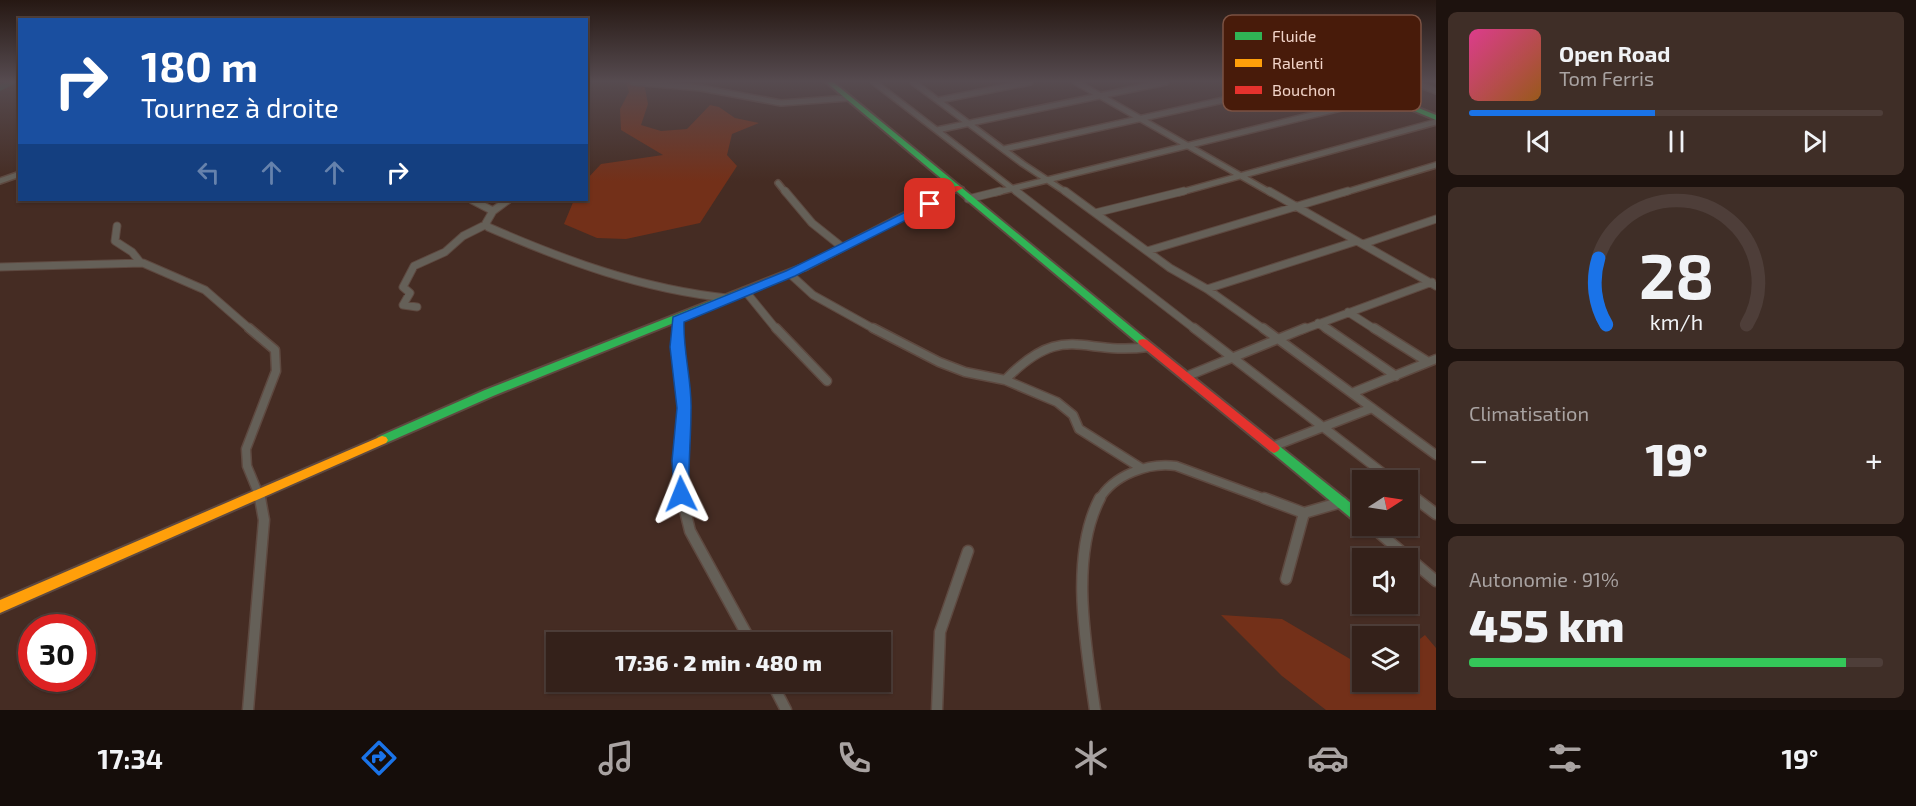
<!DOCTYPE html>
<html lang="fr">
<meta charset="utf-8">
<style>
body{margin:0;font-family:"Exo 2",sans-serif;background:#3f2e27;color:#f1f3f6;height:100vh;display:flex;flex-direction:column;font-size:22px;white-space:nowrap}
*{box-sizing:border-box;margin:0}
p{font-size:20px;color:#a9a3a2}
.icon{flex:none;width:33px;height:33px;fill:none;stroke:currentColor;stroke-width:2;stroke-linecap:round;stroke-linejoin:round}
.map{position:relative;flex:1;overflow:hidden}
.panel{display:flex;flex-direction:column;gap:12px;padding:12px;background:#1d120e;width:480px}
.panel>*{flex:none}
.top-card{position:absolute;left:18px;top:18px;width:570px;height:183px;border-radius:0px;box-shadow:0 2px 4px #0004,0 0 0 2px #4e3e39;background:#1a4fa0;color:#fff;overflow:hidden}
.needle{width:39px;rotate:78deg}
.fabs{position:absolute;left:1352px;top:470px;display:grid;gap:12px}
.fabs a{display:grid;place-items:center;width:66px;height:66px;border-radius:0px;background:#34211a;box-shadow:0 2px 4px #0004,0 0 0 2px #4e3e39;font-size:30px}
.speed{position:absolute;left:18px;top:614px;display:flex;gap:12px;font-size:30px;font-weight:700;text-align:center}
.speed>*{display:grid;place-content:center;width:78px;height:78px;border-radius:50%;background:#34211a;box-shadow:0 2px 4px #0004,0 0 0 2px #4e3e39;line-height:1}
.speed .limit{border:9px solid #d22;background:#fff;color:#111}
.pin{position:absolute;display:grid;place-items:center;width:51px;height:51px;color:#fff;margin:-26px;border-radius:12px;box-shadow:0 3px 9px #0006}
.me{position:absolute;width:66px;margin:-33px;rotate:358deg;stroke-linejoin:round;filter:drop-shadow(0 0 4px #0008)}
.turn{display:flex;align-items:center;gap:21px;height:126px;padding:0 24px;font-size:27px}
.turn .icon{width:78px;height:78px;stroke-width:2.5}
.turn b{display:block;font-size:42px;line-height:51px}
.lanes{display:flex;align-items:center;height:57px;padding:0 24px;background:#0003;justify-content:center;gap:30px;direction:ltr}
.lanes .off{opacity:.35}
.big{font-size:45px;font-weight:800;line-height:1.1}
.panel .card{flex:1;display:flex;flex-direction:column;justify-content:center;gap:9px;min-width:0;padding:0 21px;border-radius:9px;background:#3f2e27}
.panel .dial{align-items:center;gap:0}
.dial svg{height:156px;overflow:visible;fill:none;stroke:#4e3e39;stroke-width:7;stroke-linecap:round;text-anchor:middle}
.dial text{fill:#f1f3f6;stroke:none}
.song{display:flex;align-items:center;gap:18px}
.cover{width:72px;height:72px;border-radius:9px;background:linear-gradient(135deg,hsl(330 70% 55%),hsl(30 70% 35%))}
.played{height:6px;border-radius:3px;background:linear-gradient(90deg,#1a73e8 45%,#4e3e39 45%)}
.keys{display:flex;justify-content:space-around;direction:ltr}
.heat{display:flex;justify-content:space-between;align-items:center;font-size:33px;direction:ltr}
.charge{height:9px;border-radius:4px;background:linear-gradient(90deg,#34c759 91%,#4e3e39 0)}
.trip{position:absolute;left:546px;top:632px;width:345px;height:60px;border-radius:0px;background:#34211a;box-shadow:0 2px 4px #0004,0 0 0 2px #4e3e39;font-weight:800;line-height:60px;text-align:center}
.dock{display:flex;height:96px;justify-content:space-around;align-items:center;background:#150d0a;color:#a9a3a2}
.dock .icon{width:42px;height:42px}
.dock .active{color:#1a73e8}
.dock b{font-size:27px;color:#f1f3f6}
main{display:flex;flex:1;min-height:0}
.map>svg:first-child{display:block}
.green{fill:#733019}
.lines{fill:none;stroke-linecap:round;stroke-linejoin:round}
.river{fill:#236042;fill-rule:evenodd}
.street-far3-casing{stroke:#5e4940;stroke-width:8}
.street-far2-casing{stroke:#5e4940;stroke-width:9}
.street-far1-casing{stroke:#5e4940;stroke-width:11}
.street-casing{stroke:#5e4940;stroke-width:13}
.fast-casing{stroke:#5e4940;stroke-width:4}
.slow-casing{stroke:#5e4940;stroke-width:4}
.jam-casing{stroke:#5e4940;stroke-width:4}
.street-far3{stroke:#656058;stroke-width:5}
.street-far2{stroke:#656058;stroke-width:7}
.street-far1{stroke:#656058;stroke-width:8}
.street{stroke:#656058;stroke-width:10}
.fast{fill:#30b455;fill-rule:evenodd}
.slow{fill:#ff9f0a;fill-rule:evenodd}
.jam{fill:#e5322d;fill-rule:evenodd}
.route{fill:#1a73e8;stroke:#114b97;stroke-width:1.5}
.key{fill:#481b0a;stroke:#7b5243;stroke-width:1.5}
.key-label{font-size:16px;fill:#f2d4c9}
</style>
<main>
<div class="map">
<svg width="1436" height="710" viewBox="0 0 1436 710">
<rect width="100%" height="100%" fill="#452c23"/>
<path class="green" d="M626 82H647L644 83 648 104 641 125 661 131 687 129 710 105 719 107 735 118 759 123 732 134 727 155 737 166 700 223 626 239 597 238 564 224 574 200H586L587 179 601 164 663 155 621 130 620 109 629 92Z
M1221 615 1282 619 1362 666V681H1407V649L1425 635 1436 648V710H1326L1282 676Z"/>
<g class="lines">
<path class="river" d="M6 82H18L0 91V84Z"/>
<defs>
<path id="street-far3" d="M633 82 701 88 781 103 848 98
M874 82 1018 193
M913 82 1023 164 1067 193
M1076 82 1271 193
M1413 82 1436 91
M940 100 1030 82
M937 130 1166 82
M1004 149 1304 82
M0 181 20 174
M778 183 786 193
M994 193 1386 97
M1178 193 1436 122
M1343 193 1436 165"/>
<path id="street-far2" d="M785 191 812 223 842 247
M1016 191 1196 330
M1065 191 1170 268 1207 289 1265 330
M1269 191 1436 286
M968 199 1000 191
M472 200 493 211 486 223 488 227C566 261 642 289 727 298
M493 211 508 200
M1095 213 1184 191
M117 226 115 241 132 252 140 262
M1363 244 1436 219
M1147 251 1348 191
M0 267 143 263 205 290 251 330
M790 274 813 295 876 330
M1207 289 1357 241
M746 292 777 330
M417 307 403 305 410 293 403 287 414 266 445 252 463 236 485 225
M1348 312 1376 330
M1318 323 1328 330
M677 330V319
M1302 330 1432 282"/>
<path id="street-far1" d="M249 328 275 350 276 371 246 449 247 466 261 500
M677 328C676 355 682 380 684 407 686 437 675 469 682 500
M776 328 827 381
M873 328 939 362 965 372 1005 380 1057 402 1073 415 1079 429 1141 468
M1194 328 1392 480
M1263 328 1436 455
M1326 328 1396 376
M1374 328 1428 362
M1185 377 1305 328
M1005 380C1064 320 1080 356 1148 347
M1352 393 1436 359
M1274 446 1372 408
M1407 492 1417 500
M1099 500C1113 475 1149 462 1176 466L1268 500"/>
<path id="street" d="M682 498 690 531 751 642
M1264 498 1304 513 1342 502
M1415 498 1436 514
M1370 525 1436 581
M1286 579 1304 513
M771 681 786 710
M248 710 264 520 260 498
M937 710 940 632 968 551
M1095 710C1086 646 1069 557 1100 498"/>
<path id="fast" d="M826 82H833L1147 340 1148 342 1147 344H1139Z
M1345 82H1353L1436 115V120Z
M804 264 809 267 807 269 493 396 386 443H378L376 440 378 437 485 390Z
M1274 443 1278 445 1362 512V524L1357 523 1270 451 1268 448 1270 445Z"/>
<path id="slow" d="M382 436 386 437 388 440 386 443 0 613V600Z"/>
<path id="jam" d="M956 186H959L963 188 807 269 804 270 799 267Z
M1143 339 1147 340 1278 445 1280 448 1278 451 1274 453 1270 451 1139 344 1138 342 1139 340Z"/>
</defs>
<use href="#street-far3" class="street-far3-casing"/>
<use href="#street-far2" class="street-far2-casing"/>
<use href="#street-far1" class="street-far1-casing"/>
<use href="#street" class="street-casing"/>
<use href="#fast" class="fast-casing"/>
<use href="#slow" class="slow-casing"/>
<use href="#jam" class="jam-casing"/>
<use href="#street-far3" class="street-far3"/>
<use href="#street-far2" class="street-far2"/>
<use href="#street-far1" class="street-far1"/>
<use href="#street" class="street"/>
<use href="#fast" class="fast"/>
<use href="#slow" class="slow"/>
<use href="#jam" class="jam"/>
</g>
<linearGradient id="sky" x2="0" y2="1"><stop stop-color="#261813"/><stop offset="0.45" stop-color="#564b50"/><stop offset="1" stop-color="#564b50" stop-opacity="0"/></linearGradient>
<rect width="1436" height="181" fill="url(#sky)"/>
<path class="route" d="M930 200 935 204 934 206 795 276 684 322C683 352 692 381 691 410 691 438 688 466 689 494L687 499H675L672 461 677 408 670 347 673 317 786 271Z"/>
<rect x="1223" y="15" width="198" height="96" rx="9" class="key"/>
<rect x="1235" y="32" width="27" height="8" fill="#30b455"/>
<rect x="1235" y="59" width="27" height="8" fill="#ff9f0a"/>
<rect x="1235" y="86" width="27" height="8" fill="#e5322d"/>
<g class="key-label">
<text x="1272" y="42">Fluide</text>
<text x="1272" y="69">Ralenti</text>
<text x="1272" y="96">Bouchon</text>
</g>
</svg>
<div class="fabs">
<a><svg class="needle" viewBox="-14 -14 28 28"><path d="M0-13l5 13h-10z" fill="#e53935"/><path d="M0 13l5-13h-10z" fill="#a9a3a2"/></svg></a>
<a><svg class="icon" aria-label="sound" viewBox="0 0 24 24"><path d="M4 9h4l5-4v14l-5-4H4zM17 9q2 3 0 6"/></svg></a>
<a><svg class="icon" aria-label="layers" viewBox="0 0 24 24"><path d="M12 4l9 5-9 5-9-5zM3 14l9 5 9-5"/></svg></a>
</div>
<div class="speed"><div class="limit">30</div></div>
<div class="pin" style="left:930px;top:204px;background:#d93025"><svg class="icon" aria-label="arrive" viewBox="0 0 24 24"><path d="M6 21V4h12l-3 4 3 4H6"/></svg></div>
<svg class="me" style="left:681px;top:494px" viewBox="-20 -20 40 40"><path d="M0-17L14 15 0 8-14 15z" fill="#1a73e8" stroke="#fff" stroke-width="4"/></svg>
<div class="trip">17:36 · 2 min · 480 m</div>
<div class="top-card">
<div class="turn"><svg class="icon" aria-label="right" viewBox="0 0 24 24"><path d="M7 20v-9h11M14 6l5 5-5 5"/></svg><div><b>180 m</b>Tournez à droite</div></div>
<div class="lanes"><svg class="icon off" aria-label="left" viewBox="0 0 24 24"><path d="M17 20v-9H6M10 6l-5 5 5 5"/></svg><svg class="icon off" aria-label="ahead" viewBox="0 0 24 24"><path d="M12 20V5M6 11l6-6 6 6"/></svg><svg class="icon off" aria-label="ahead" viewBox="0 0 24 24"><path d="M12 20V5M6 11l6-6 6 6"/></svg><svg class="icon" aria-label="right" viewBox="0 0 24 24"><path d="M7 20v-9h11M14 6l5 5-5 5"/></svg></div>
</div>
</div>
<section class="panel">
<div class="card">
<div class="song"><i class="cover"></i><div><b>Open Road</b><p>Tom Ferris</p></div></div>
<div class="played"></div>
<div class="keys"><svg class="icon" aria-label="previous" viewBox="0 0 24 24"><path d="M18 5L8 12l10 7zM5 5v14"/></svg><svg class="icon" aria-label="pause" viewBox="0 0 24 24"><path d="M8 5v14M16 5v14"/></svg><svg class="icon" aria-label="next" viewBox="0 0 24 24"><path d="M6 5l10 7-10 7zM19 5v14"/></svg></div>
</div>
<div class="card dial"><svg viewBox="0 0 100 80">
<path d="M14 69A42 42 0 1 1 86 69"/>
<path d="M14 69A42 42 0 0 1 10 35" stroke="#1a73e8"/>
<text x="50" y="56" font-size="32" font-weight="700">28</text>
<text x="50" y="72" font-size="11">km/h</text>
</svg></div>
<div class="card"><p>Climatisation</p>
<div class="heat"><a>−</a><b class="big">19°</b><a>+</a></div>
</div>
<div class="card"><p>Autonomie · 91%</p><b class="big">455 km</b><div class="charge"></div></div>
</section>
</main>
<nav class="dock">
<b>17:34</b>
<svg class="icon active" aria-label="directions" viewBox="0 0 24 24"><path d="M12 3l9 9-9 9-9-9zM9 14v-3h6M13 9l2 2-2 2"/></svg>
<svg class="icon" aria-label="music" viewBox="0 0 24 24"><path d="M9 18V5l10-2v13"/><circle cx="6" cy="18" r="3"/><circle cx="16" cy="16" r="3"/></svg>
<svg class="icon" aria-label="phone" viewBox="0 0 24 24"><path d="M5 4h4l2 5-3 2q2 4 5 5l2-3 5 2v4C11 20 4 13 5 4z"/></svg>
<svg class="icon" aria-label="climate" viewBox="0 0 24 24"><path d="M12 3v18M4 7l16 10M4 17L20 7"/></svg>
<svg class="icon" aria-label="car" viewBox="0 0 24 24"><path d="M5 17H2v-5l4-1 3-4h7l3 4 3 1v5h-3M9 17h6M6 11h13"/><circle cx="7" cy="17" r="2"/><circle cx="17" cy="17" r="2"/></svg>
<svg class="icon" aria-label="filters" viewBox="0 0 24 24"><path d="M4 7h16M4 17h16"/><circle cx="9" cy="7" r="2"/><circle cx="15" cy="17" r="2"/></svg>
<b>19°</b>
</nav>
